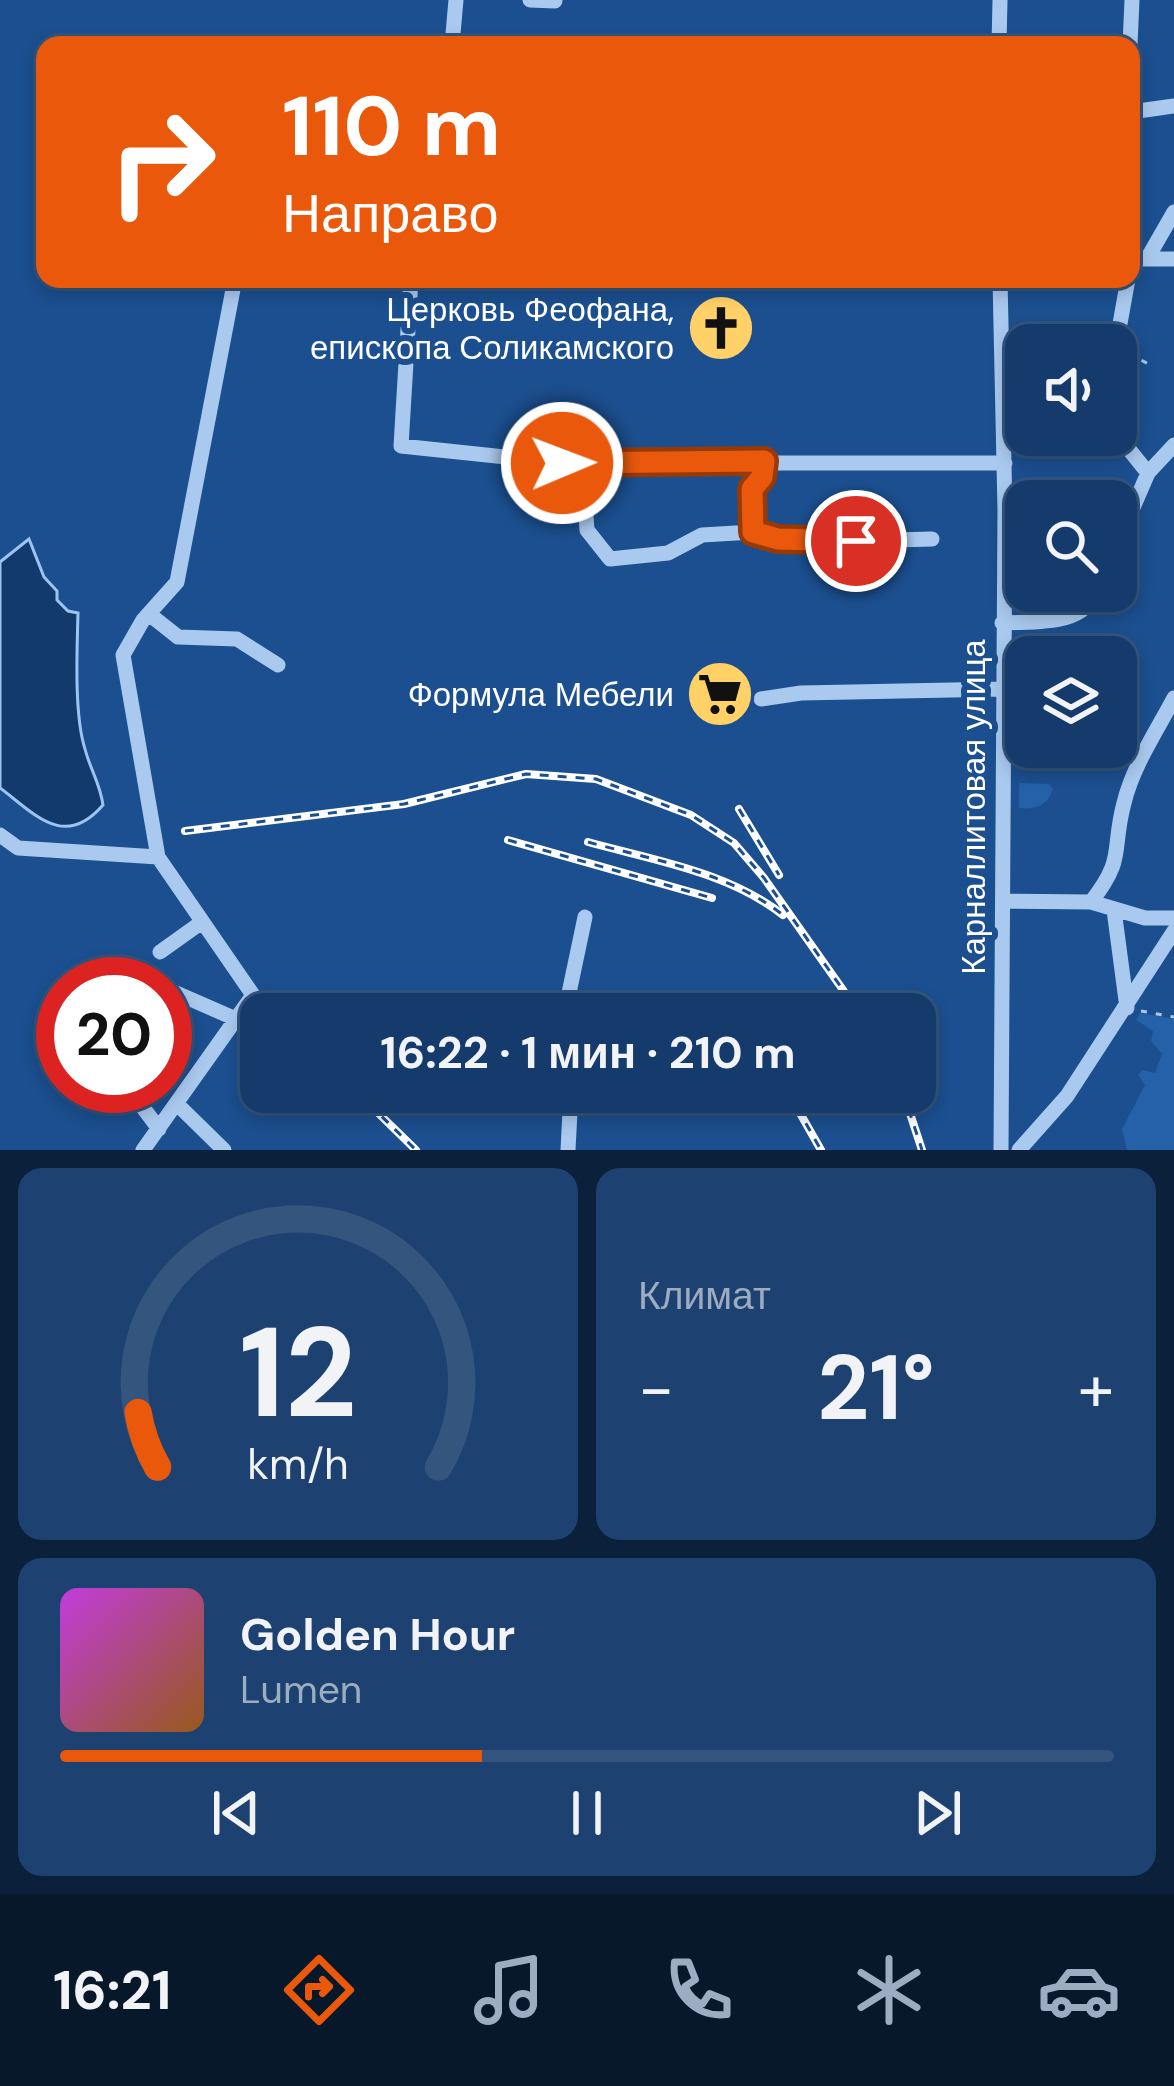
<!DOCTYPE html>
<html lang="ru">
<meta charset="utf-8">
<style>
body{margin:0;font-family:"DM Sans",sans-serif;background:#1d4271;color:#f1f3f6;height:100vh;display:flex;flex-direction:column;font-size:45px;white-space:nowrap}
*{box-sizing:border-box;margin:0}
p{font-size:39px;color:#9dadc1}
.icon{flex:none;width:66px;height:66px;fill:none;stroke:currentColor;stroke-width:2;stroke-linecap:round;stroke-linejoin:round}
.map{position:relative;height:1150px;overflow:hidden}
.details{display:flex;flex-direction:column;gap:18px;padding:18px;background:#0b203b;flex:1}
.details>*{flex:none}
.banner{position:absolute;left:36px;top:36px;width:1104px;height:252px;border-radius:24px;box-shadow:0 6px 18px #0003,0 0 0 3px #33557e;background:#ea580c;color:#fff;overflow:hidden}
.fabs{position:absolute;left:1005px;top:324px;display:grid;gap:24px}
.fabs a{display:grid;place-items:center;width:132px;height:132px;border-radius:24px;background:#143b6b;box-shadow:0 6px 18px #0003,0 0 0 3px #33557e;font-size:60px}
.speed{position:absolute;left:36px;top:957px;display:flex;gap:24px;font-size:60px;font-weight:700;text-align:center}
.speed>*{display:grid;place-content:center;width:156px;height:156px;border-radius:50%;background:#143b6b;box-shadow:0 6px 18px #0003,0 0 0 3px #33557e;line-height:1}
.speed .limit{border:18px solid #d22;background:#fff;color:#111}
.pin{position:absolute;display:grid;place-items:center;width:102px;height:102px;color:#fff;margin:-51px;border:6px solid #fff;border-radius:50%;box-shadow:0 3px 12px #0007}
.me{position:absolute;width:132px;margin:-66px;rotate:89deg;stroke-linejoin:round;filter:drop-shadow(0 0 9px #0008)}
.turn{display:flex;align-items:center;gap:42px;height:252px;padding:0 48px;font-size:54px}
.turn .icon{width:156px;height:156px;stroke-width:2.5}
.turn b{display:block;font-size:84px;line-height:102px}
.big{font-size:90px;font-weight:700;line-height:1.1}
.details .tile{flex:1;display:flex;flex-direction:column;justify-content:center;gap:18px;min-width:0;padding:0 42px;border-radius:24px;background:#1d4271}
.details .dial{align-items:center;gap:0}
.dial svg{height:312px;overflow:visible;fill:none;stroke:#33557e;stroke-width:7;stroke-linecap:round;text-anchor:middle}
.dial text{fill:#f1f3f6;stroke:none}
.song{display:flex;align-items:center;gap:36px}
.cover{width:144px;height:144px;border-radius:18px;background:linear-gradient(135deg,hsl(290 70% 55%),hsl(30 70% 35%))}
.played{height:12px;border-radius:6px;background:linear-gradient(90deg,#ea580c 40%,#33557e 40%)}
.keys{display:flex;justify-content:space-around;direction:ltr}
.heat{display:flex;justify-content:space-between;align-items:center;font-size:66px;direction:ltr}
.details .tiles{flex:1;display:grid;gap:18px;grid-template-columns:1fr 1fr}
.tile:last-child{grid-column:span 2}
.trip{position:absolute;left:240px;top:993px;width:696px;height:120px;border-radius:24px;background:#143b6b;box-shadow:0 6px 18px #0003,0 0 0 3px #33557e;font-weight:700;line-height:120px;text-align:center}
.menu{display:flex;height:192px;justify-content:space-around;align-items:center;background:#08182b;color:#9dadc1}
.menu .icon{width:84px;height:84px}
.menu .on{color:#ea580c}
.menu b{font-size:54px;color:#f1f3f6}
.map>svg:first-child{display:block}
.green{fill:#2461a8}
.water{fill:#123a6d;stroke:#9cc4f0;stroke-width:3}
.lines{fill:none;stroke-linecap:round;stroke-linejoin:round}
.path{stroke:#a9c9ee;stroke-width:3;stroke-dasharray:6 9;stroke-linecap:butt}
.minor{stroke:#a9c9ee;stroke-width:15}
.rail-casing{stroke:#fff;stroke-width:8}
.rail{stroke:#1b4f8f;stroke-width:3;stroke-dasharray:9;stroke-linecap:butt}
.route-casing{stroke:#983908;stroke-width:30}
.route{stroke:#ea580c;stroke-width:21}
.labels{text-anchor:middle;dominant-baseline:central;stroke-width:12;stroke-linejoin:round;paint-order:stroke}
.poi-label{font-size:33px;fill:#fff;stroke:#1b4f8f;text-anchor:end}
.street-label{font-size:33px;fill:#fff;stroke:#1b4f8f}
</style>
<div class="map">
<svg width="1174" height="1150" viewBox="0 0 1174 1150">
<rect width="100%" height="100%" fill="#1b4f8f"/>
<path class="green" d="M1019 783 1049 784 1053 789C1048 805 1036 810 1019 808Z
M1140 1013 1174 1019V1150H1127L1122 1129 1145 1085 1138 1075 1142 1070 1155 1073 1162 1054 1151 1041 1153 1031 1136 1020Z"/>
<path class="water" d="M29 539 44 577 57 591V600L68 611 78 613C77 650 74 715 85 749 90 769 100 783 103 805 64 850 35 814 0 788V562Z"/>
<g class="lines">
<path class="path" d="M1128 354 1149 364
M1141 1011 1174 1017"/>
<path class="minor" d="M530 0 555 1
M452 45 456 0
M999 45 1000 0
M1130 45 1132 0
M1131 112 1174 106
M1131 259H1174
M1147 259 1174 212
M411 279 401 446 562 463H1005
M1000 279 1005 510 1001 1150
M1116 346 1128 279
M1116 402 1123 442 1148 473
M584 486 587 530 610 559 668 553 702 535 753 532 778 539 818 542 932 539
M753 532 752 489 762 477 764 461
M1116 547 1148 473 1174 445
M149 614 178 637 237 639 278 665
M1002 623C1036 621 1082 627 1097 591
M761 699 801 693 1002 689
M0 835 18 848 158 857 253 995 143 1150
M158 857 123 655 143 620 177 582 235 279
M1003 901 1091 902 1145 918H1174
M1091 902C1126 857 1111 852 1124 803 1133 766 1156 732 1174 698
M1114 910 1127 1008
M160 952 202 922
M165 988 236 1019
M569 1014V993L585 917
M127 1086 159 1129
M177 1104 224 1150
M568 1150 571 1092
M1019 1150 1067 1096 1174 931"/>
<defs>
<path id="rail" d="M739 809 779 875
M185 831 404 804 526 774 596 779 691 815 734 843 764 878 860 1014
M508 840 712 898
M588 842C653 860 729 872 783 915
M788 1092 821 1150
M903 1092 922 1150
M369 1104 416 1150"/>
</defs>
<use href="#rail" class="rail-casing"/>
<use href="#rail" class="rail"/>
</g>
<g class="lines">
<defs>
<path id="route" d="M562 463 764 461 762 477 752 489 753 532 778 539 856 541"/>
</defs>
<use href="#route" class="route-casing"/>
<use href="#route" class="route"/>
</g>
<defs>
<symbol id="church-disc" viewBox="-11 -11 22 22"><circle r="9.5" fill="#ffd166" stroke="#1b4f8f"/><path d="M-1.2-6h2.4v3.5h3.3v2.4h-3.3V6h-2.4V-.1h-3.3v-2.4h3.3Z" fill="#111"/></symbol>
<symbol id="supermarket-disc" viewBox="-11 -11 22 22"><circle r="9.5" fill="#ffd166" stroke="#1b4f8f"/><path d="M-6-5.5h2.5l.6 2H6L4.5 2H-2.5L-4.4-4H-6ZM-1.5 3.2a1.3 1.3 0 1 0 .1 0ZM3 3.2a1.3 1.3 0 1 0 .1 0Z" fill="#111"/></symbol>
</defs>
<g fill-rule="evenodd">
<use href="#church-disc" x="683" y="290" width="76" height="76"/>
<use href="#supermarket-disc" x="682" y="656" width="76" height="76"/>
</g>
<g class="labels">
<g class="poi-label">
<text x="674" y="309">Церковь Феофана,<tspan x="674" dy="38">епископа Соликамского</tspan></text>
<text x="674" y="694">Формула Мебели</text>
</g>
<g class="street-label">
<text transform="translate(973 807) rotate(-90)">Карналлитовая улица</text>
</g>
</g>
</svg>
<div class="fabs">
<a><svg class="icon" aria-label="sound" viewBox="0 0 24 24"><path d="M4 9h4l5-4v14l-5-4H4zM17 9q2 3 0 6"/></svg></a>
<a><svg class="icon" aria-label="search" viewBox="0 0 24 24"><circle cx="10" cy="10" r="6"/><path d="M15 15l6 6"/></svg></a>
<a><svg class="icon" aria-label="layers" viewBox="0 0 24 24"><path d="M12 4l9 5-9 5-9-5zM3 14l9 5 9-5"/></svg></a>
</div>
<div class="speed"><div class="limit">20</div></div>
<div class="pin" style="left:856px;top:541px;background:#d93025"><svg class="icon" aria-label="arrive" viewBox="0 0 24 24"><path d="M6 21V4h12l-3 4 3 4H6"/></svg></div>
<svg class="me" style="left:562px;top:463px" viewBox="-20 -20 40 40"><circle r="17" fill="#ea580c" stroke="#fff" stroke-width="3"/><path d="M0-11L8 9 0 5-8 9z" fill="#fff"/></svg>
<div class="trip">16:22 · 1 мин · 210 m</div>
<div class="banner">
<div class="turn"><svg class="icon" aria-label="right" viewBox="0 0 24 24"><path d="M7 20v-9h11M14 6l5 5-5 5"/></svg><div><b>110 m</b>Направо</div></div>
</div>
</div>
<section class="details">
<div class="tiles">
<div class="tile dial"><svg viewBox="0 0 100 80">
<path d="M14 69A42 42 0 1 1 86 69"/>
<path d="M14 69A42 42 0 0 1 9 55" stroke="#ea580c"/>
<text x="50" y="56" font-size="32" font-weight="700">12</text>
<text x="50" y="72" font-size="11">km/h</text>
</svg></div>
<div class="tile"><p>Климат</p>
<div class="heat"><a>−</a><b class="big">21°</b><a>+</a></div>
</div>
<div class="tile">
<div class="song"><i class="cover"></i><div><b>Golden Hour</b><p>Lumen</p></div></div>
<div class="played"></div>
<div class="keys"><svg class="icon" aria-label="previous" viewBox="0 0 24 24"><path d="M18 5L8 12l10 7zM5 5v14"/></svg><svg class="icon" aria-label="pause" viewBox="0 0 24 24"><path d="M8 5v14M16 5v14"/></svg><svg class="icon" aria-label="next" viewBox="0 0 24 24"><path d="M6 5l10 7-10 7zM19 5v14"/></svg></div>
</div>
</div>
</section>
<nav class="menu">
<b>16:21</b>
<svg class="icon on" aria-label="directions" viewBox="0 0 24 24"><path d="M12 3l9 9-9 9-9-9zM9 14v-3h6M13 9l2 2-2 2"/></svg>
<svg class="icon" aria-label="music" viewBox="0 0 24 24"><path d="M9 18V5l10-2v13"/><circle cx="6" cy="18" r="3"/><circle cx="16" cy="16" r="3"/></svg>
<svg class="icon" aria-label="phone" viewBox="0 0 24 24"><path d="M5 4h4l2 5-3 2q2 4 5 5l2-3 5 2v4C11 20 4 13 5 4z"/></svg>
<svg class="icon" aria-label="climate" viewBox="0 0 24 24"><path d="M12 3v18M4 7l16 10M4 17L20 7"/></svg>
<svg class="icon" aria-label="car" viewBox="0 0 24 24"><path d="M5 17H2v-5l4-1 3-4h7l3 4 3 1v5h-3M9 17h6M6 11h13"/><circle cx="7" cy="17" r="2"/><circle cx="17" cy="17" r="2"/></svg>
</nav>
